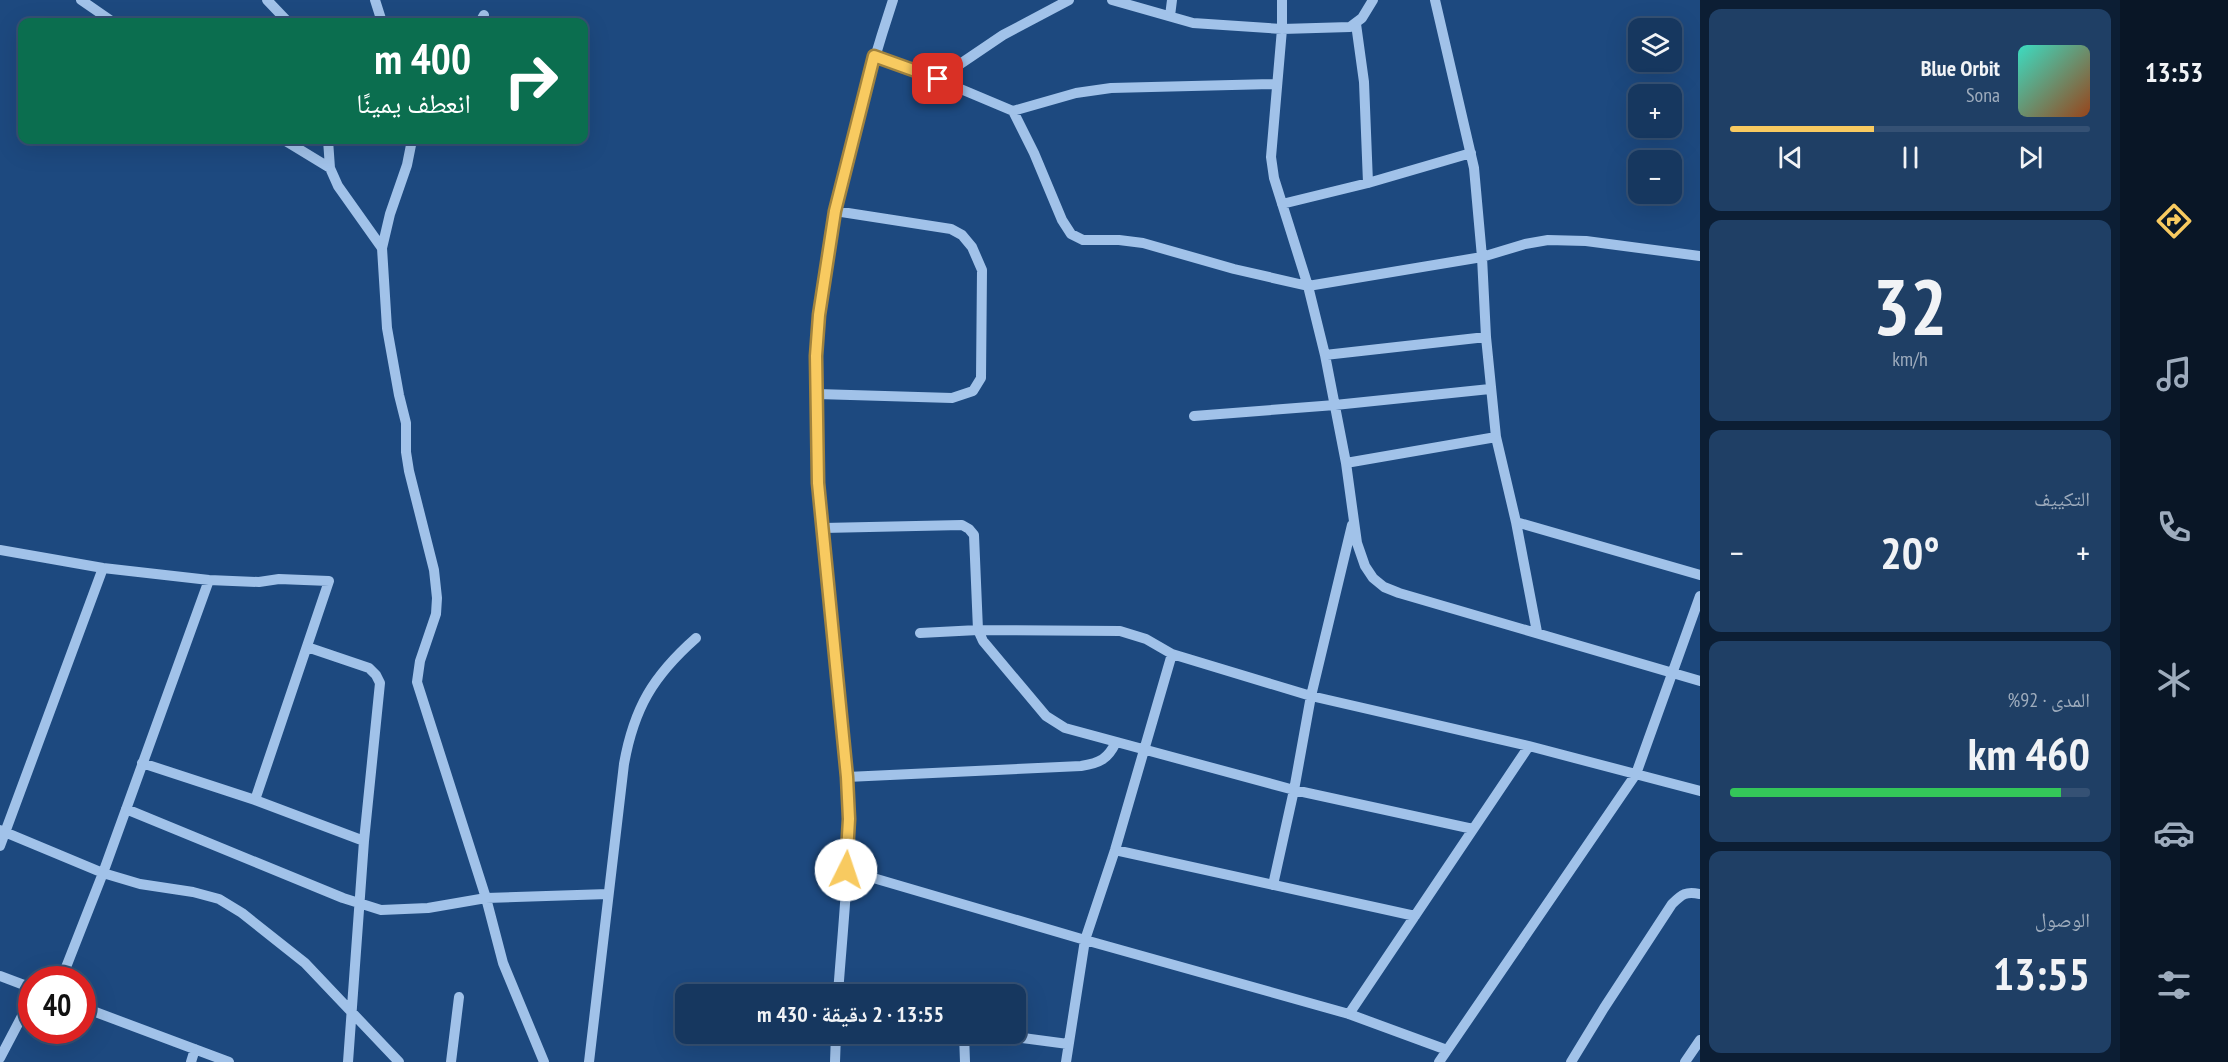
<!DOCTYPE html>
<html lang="ar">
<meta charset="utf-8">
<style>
body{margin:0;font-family:"PT Sans Narrow","Noto Naskh Arabic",sans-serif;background:#1f3f65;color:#f1f3f6;direction:rtl;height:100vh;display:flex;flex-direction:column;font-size:22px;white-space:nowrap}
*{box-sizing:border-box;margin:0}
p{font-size:20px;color:#9eacbd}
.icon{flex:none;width:33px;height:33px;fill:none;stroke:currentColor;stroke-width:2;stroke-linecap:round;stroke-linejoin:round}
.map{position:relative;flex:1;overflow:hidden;direction:ltr}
.details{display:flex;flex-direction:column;gap:9px;padding:9px;background:#0c1e34;width:420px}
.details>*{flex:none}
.banner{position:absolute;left:18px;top:18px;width:570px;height:126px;border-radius:12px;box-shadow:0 6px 24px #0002,0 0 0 2px #355174;direction:rtl;background:#0b6e4f;color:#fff;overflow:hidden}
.tools{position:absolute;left:1628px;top:18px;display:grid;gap:12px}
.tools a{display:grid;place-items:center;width:54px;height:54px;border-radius:12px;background:#16375f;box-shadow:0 6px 24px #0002,0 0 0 2px #355174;font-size:30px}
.speed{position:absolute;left:18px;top:966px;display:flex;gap:12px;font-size:30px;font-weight:700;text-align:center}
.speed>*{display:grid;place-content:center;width:78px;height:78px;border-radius:50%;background:#16375f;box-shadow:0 6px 24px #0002,0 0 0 2px #355174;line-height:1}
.speed .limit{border:9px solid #d22;background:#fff;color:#111}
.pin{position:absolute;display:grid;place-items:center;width:51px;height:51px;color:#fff;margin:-26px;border-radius:12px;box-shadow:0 3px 9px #0006}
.me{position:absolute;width:66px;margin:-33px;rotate:4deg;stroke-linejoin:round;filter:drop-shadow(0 0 4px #0008)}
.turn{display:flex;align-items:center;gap:21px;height:126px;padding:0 18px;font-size:27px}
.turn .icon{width:78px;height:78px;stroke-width:2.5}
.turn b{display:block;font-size:42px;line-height:51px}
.big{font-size:45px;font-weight:700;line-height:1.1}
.details .tile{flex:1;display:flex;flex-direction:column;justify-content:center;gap:9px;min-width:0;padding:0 21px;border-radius:12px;background:#1f3f65}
.details .dial{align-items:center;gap:0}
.dial b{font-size:78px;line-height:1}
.song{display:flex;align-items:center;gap:18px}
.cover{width:72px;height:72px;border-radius:9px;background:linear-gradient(135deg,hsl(170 70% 55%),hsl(20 70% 35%))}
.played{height:6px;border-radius:3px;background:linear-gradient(90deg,#f8ca60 40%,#355174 40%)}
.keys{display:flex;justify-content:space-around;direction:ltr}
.heat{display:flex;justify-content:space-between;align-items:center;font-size:33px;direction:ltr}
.charge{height:9px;border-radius:4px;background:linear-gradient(90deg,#34c759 92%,#355174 0)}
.trip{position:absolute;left:675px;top:984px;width:351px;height:60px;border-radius:12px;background:#16375f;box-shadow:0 6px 24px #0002,0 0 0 2px #355174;font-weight:700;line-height:60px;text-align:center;direction:rtl}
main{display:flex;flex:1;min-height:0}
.tabs{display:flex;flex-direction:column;width:108px;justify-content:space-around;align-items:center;background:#091626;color:#9eacbd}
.tabs .icon{width:42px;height:42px}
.tabs .active{color:#f8ca60}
.tabs b{font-size:27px;color:#f1f3f6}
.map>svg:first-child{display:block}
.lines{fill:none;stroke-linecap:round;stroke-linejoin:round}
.minor{stroke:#a1c2e9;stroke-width:10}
.route-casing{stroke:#a1833e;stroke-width:15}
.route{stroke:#f8ca60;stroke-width:10}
</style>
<main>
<nav class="tabs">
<b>13:53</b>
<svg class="icon active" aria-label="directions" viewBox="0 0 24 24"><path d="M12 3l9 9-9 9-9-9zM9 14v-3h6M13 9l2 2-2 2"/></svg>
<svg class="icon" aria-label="music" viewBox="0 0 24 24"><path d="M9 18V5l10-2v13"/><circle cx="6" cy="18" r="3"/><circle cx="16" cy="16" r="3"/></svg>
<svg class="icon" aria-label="phone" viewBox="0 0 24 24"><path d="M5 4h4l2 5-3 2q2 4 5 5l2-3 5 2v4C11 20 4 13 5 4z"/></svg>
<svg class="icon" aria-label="climate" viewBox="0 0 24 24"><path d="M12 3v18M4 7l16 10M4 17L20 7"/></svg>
<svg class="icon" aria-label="car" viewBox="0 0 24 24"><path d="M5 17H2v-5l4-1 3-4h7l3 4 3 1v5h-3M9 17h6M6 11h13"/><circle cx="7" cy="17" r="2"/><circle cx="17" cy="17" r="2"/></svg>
<svg class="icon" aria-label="filters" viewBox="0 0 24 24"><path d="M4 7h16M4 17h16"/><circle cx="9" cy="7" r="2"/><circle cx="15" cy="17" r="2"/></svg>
</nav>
<section class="details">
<div class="tile">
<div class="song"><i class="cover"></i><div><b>Blue Orbit</b><p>Sona</p></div></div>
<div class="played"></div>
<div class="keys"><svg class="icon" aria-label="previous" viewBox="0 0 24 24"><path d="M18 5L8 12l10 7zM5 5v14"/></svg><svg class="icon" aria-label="pause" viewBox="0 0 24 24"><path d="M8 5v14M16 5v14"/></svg><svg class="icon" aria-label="next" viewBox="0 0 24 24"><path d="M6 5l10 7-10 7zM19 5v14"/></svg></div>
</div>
<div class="tile dial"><b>32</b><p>km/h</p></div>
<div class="tile"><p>التكييف</p>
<div class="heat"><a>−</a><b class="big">20°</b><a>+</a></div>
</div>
<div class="tile"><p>المدى · 92%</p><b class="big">460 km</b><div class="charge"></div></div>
<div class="tile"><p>الوصول</p><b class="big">13:55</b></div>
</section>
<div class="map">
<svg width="1700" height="1062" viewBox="0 0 1700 1062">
<rect width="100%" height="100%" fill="#1d497f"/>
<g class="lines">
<path class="minor" d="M81 0 113 22
M267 0 288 22
M375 0 382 22
M1112 0 1193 23 1282 29 1350 27 1362 18 1373 0
M1282 0V29L1271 157 1274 178 1308 286 1325 355 1346 463 1357 543 1365 566 1373 578 1384 587 1399 593 1700 681
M1435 0 1474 168 1482 257 1486 337 1496 437 1516 522 1537 632
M1170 16 1172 0
M480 22 484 15
M1356 24 1364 82 1368 183
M874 56 925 74 1013 111 1076 93 1111 88 1277 84
M938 79 1003 35 1069 0
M1013 111 1034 153 1062 220 1071 234 1083 240H1119L1143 243 1234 269 1308 286 1482 257 1525 244 1548 240 1586 241 1700 256
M284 140 330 168
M328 140 330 168 338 186 382 248
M412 140 407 165 390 214 382 248 387 328 399 395 406 423V452L409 471 434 570 437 598 436 614 420 661 417 682 486 898 503 963 544 1062
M1282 204 1368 183 1471 153
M1325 355 1486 337
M817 394 952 398 973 391 981 378 982 270 972 247 962 235 951 229 835 211
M1194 416 1335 405 1490 389
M1346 463 1496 437
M1516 522 1700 575
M823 528 962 525 969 529 974 535 978 630 983 641 1046 716 1065 728 1294 790 1473 829
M0 550 103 568 209 580 259 582 279 579 329 581 255 800
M920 633 978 630 1120 631 1146 639 1172 654 1311 696 1529 746 1700 791
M307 647 369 668 376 675 380 683 364 841
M142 763 255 800 364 841 348 1062
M847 777 1081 766C1100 763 1108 759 1116 742
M126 809 343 898 381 910 428 908 486 898 608 894
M0 830 103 873 140 884 193 892 219 899 242 913 305 963 399 1062
M0 846 103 568
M1115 850 1415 916
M846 870 1085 940 1349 1014 1447 1050
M1273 885 1294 790 1311 696 1352 525
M0 976 32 988
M61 980 103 873 209 580
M838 994C843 923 852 849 847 778 839 637 811 496 816 355 817 323 823 291 828 259 842 171 865 85 893 0
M82 1007 229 1062
M1349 1014 1529 746
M964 1034 965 1062
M992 1034 1068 1044
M0 1058 32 997
M191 1062 195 1049
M451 1062 459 997
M589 1062 624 764C634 708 653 676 696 638
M835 1062 836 1034
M1066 1062 1085 940 1115 850 1172 654
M1439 1062 1636 774 1700 596
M1571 1062 1604 1008 1672 904C1682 894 1686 891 1700 894
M1685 1062 1700 1040"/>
</g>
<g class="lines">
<defs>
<path id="route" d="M846 870 849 819 847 777 818 483 816 356 819 315 835 211 874 56 938 79"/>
</defs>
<use href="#route" class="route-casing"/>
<use href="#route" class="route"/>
</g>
</svg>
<div class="tools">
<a><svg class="icon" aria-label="layers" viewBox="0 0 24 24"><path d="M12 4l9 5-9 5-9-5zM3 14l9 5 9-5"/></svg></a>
<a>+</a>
<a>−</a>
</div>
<div class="speed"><div class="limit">40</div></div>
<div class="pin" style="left:938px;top:79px;background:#d93025"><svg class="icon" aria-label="arrive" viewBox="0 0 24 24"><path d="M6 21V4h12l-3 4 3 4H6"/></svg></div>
<svg class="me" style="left:846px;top:870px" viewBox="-20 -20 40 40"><circle r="19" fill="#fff"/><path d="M0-13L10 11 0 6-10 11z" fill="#f8ca60"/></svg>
<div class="trip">13:55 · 2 دقيقة · 430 m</div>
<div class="banner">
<div class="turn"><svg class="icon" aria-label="right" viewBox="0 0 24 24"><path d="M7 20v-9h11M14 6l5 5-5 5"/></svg><div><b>400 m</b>انعطف يمينًا</div></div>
</div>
</div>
</main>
